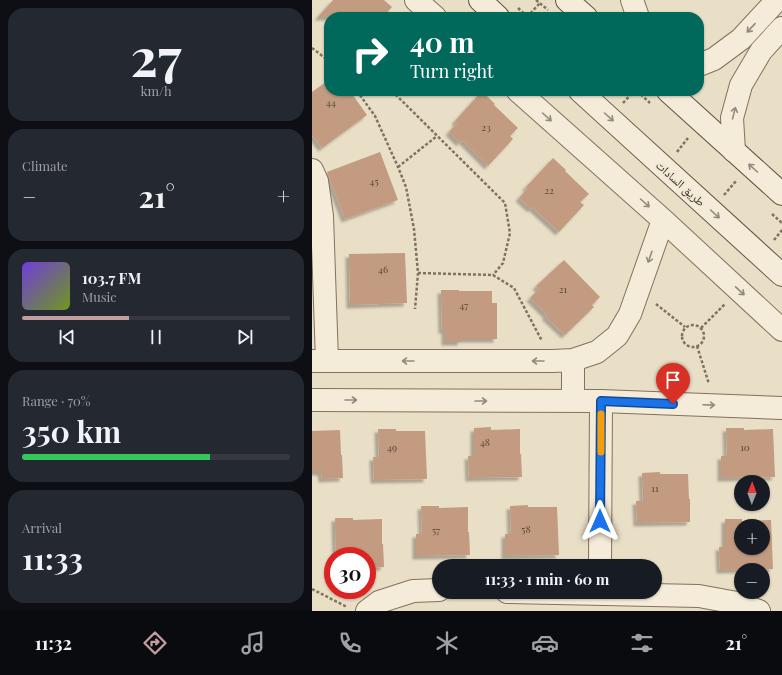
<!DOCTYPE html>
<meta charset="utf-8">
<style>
body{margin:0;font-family:"Playfair Display","Noto Naskh Arabic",serif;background:#242831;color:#f1f3f6;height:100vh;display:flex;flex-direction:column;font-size:15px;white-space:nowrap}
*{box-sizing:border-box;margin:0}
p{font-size:13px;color:#9ea1a6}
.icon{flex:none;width:22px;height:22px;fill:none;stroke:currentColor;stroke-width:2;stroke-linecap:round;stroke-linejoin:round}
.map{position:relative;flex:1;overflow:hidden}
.side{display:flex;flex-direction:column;gap:8px;padding:8px;background:#0d0f14;width:312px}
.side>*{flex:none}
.top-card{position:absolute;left:12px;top:12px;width:380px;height:84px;border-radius:16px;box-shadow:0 1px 3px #0004;background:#00695c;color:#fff;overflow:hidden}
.needle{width:26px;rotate:1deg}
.buttons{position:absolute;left:422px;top:475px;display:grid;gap:8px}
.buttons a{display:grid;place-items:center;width:36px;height:36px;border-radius:50%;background:#171b24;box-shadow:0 1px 3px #0004;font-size:20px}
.speed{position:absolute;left:12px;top:547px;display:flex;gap:8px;font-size:20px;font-weight:700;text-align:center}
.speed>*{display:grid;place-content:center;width:52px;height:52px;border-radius:50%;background:#171b24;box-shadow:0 1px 3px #0004;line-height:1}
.speed .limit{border:6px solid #d22;background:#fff;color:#111}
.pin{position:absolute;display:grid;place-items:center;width:34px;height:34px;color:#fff;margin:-41px -17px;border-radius:50% 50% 50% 0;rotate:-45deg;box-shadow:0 0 4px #0007}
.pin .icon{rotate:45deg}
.me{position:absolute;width:44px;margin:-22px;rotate:0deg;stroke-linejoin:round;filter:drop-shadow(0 0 3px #0008)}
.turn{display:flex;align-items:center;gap:14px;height:84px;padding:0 20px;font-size:18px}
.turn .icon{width:52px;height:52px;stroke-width:2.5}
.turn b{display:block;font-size:28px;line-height:34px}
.big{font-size:30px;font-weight:700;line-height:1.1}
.side .widget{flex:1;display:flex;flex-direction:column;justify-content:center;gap:6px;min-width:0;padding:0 14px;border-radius:16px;background:#242831}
.side .dial{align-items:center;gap:0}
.dial b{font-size:52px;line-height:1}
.song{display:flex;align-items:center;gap:12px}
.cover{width:48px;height:48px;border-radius:6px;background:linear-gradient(135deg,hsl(260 70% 55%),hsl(80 70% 35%))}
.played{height:4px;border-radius:2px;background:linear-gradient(90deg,#c39ea0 40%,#363941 40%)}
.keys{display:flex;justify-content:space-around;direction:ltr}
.heat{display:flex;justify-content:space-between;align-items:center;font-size:22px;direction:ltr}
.charge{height:6px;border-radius:3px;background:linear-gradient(90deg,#34c759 70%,#363941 0)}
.trip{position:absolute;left:120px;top:559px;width:230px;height:40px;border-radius:20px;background:#171b24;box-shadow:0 1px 3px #0004;font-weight:700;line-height:40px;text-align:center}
.dock{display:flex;height:64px;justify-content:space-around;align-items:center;background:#090b0e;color:#9ea1a6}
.dock .icon{width:28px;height:28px}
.dock .active{color:#c39ea0}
.dock b{font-size:18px;color:#f1f3f6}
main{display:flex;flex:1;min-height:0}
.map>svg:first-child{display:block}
.building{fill:#c29b80;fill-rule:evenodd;filter:url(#shadow)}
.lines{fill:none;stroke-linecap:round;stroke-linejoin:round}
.minor-casing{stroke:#82715e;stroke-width:24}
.secondary-casing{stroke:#645241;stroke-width:24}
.path{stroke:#82715e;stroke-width:2.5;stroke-dasharray:3 2;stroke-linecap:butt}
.minor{stroke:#f4ecd8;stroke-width:22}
.secondary{stroke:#f4ecd8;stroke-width:22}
.oneway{stroke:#948a7c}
.route-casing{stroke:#114b97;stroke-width:10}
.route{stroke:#1a73e8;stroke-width:7}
.slow{stroke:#f59e0b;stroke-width:7}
.labels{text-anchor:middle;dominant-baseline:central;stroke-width:4;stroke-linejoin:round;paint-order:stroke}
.number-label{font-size:10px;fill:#584638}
.street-label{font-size:12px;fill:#342920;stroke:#f1e9d4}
</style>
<main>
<section class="side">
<div class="widget dial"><b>27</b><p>km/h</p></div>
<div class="widget"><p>Climate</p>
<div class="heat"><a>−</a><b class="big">21°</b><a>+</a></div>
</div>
<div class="widget">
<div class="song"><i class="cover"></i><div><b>103.7 FM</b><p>Music</p></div></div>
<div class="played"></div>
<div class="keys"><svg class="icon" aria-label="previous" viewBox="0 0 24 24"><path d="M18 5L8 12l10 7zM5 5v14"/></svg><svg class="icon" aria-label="pause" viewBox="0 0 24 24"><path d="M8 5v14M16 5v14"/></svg><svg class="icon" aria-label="next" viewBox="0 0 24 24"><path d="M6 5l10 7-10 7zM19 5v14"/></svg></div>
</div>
<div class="widget"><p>Range · 70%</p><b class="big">350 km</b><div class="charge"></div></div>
<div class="widget"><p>Arrival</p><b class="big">11:33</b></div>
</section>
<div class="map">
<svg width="470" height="611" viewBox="0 0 470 611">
<defs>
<filter id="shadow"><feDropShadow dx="-3.5" dy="3.5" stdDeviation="1" flood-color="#0004"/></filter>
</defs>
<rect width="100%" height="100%" fill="#e9dec6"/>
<path class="building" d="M21 0H72L80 7 71 17H6Z
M17 80V91H38L55 115 10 148 0 135V92Z
M170 91 183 104 182 105 206 128 198 136 201 139 176 166 150 140 148 143 137 132 145 123 143 121Z
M68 152 86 200 33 219 15 172Z
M241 158 254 170 253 171 277 194 268 202 272 205 247 232 220 207 219 209 207 198 215 189 214 187Z
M93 253 95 303 38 305 37 254Z
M252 260 288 297 280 305 282 307 253 335 233 316 235 315 218 298 227 289 224 286Z
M129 290H147V291H180V303H185V339H149V342H133V330H130Z
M179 427V430L208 429V454H209L210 477 157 478 156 456H162V428Z
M414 428H432V430L461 429 463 477 409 478V456H415Z
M66 429H84V431H113L115 479 62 480 61 457H67Z
M28 430 29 455H30L31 478 10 479 9 472H0V431Z
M348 472V474H376L377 499H378V522L325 523 324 501H331L330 473Z
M216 505V507H245L247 555 193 556V534H199L198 506Z
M109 506H127V508L156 507V532H157L158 555 104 556V534H110Z
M23 518H41V520L70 519V544H71L72 567 55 568V556H24Z
M413 519H430V521L459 520 461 569 408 570 407 547H413ZM429 526H451V548H429Z"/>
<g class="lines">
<defs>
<path id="minor" d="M104 0 123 17
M320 0 326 17
M387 65 402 59 429 39 465 0
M206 91 351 220 470 330
M422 151 420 118 429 85 449 51 470 28
M0 170 5 181 10 216 15 361
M261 360V401
M0 361H241L261 360 285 352 305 336 318 314 351 220
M0 400 289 401 470 408
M288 566 289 401
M195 592 387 596 425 603 447 611
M55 611 67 602 101 591 127 590"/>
<path id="secondary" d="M168 0 186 17
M255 0 274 17
M268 91 470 275
M356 91 470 194"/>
</defs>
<use href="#minor" class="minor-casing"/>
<use href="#secondary" class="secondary-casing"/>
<path class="path" d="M224 0 236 10
M206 8 216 17
M215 17 228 3
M0 48 17 61
M45 91 63 116 86 167 94 187 102 229 106 273 103 309
M80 91 193 203 198 233 191 263 181 275
M325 91 338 103
M311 103 322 91
M365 152 376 138
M86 167 125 136
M412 195 424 181
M460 214 470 223
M462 240 470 230
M106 273 181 275 202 288 230 341
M344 304 373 327
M370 336a11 11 0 1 1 22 0a11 11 0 1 1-22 0Z
M389 328 413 304
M385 346 397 384
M0 589 35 607"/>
<use href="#minor" class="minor"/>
<use href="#secondary" class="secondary"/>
</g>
<defs><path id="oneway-shaft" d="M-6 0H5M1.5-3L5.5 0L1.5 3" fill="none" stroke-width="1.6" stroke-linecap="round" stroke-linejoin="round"/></defs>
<g class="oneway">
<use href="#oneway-shaft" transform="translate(439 28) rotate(133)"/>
<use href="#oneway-shaft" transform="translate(422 113) rotate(-76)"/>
<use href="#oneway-shaft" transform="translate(235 117) rotate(42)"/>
<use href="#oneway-shaft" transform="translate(297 117) rotate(42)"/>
<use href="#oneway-shaft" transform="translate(441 168) rotate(-138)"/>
<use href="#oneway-shaft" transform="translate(333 203) rotate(42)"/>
<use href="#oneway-shaft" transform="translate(403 214) rotate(42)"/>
<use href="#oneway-shaft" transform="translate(338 257) rotate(109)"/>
<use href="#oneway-shaft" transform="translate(428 291) rotate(43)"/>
<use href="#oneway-shaft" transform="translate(96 361) rotate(-180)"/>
<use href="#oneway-shaft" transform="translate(226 361) rotate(-180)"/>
<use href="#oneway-shaft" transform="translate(39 400)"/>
<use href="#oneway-shaft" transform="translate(169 401)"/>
<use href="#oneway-shaft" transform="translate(397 405) rotate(2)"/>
</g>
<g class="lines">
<defs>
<path id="route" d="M288 521 289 401 361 404"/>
</defs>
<use href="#route" class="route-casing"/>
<use href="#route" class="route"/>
<path class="slow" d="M289 452V414"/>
</g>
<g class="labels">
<g class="number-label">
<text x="19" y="102">44</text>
<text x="174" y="127">23</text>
<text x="62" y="181">45</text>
<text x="237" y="190">22</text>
<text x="71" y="269">46</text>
<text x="251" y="289">21</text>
<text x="152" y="305">47</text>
<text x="173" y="442">48</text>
<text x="80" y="447">49</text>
<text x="433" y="447">10</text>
<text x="343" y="488">11</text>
<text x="214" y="529">58</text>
<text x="124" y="530">57</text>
</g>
<g class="street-label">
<text transform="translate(369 183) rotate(42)">طريق السادات</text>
</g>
</g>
</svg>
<div class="buttons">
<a><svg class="needle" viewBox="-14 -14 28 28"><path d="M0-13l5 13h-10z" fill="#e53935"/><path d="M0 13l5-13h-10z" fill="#9ea1a6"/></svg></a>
<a>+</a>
<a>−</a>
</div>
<div class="speed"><div class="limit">30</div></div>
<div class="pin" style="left:361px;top:404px;background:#d93025"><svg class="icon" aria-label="arrive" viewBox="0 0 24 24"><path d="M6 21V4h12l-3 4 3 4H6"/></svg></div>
<svg class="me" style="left:288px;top:521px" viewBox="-20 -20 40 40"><path d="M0-17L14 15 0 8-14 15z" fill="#1a73e8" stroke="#fff" stroke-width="4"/></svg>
<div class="trip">11:33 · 1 min · 60 m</div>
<div class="top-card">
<div class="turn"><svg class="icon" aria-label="right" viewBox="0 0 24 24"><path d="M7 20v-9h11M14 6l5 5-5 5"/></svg><div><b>40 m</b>Turn right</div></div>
</div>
</div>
</main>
<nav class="dock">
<b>11:32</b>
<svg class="icon active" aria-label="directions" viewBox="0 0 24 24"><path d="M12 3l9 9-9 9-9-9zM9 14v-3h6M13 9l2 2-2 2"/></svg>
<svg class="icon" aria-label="music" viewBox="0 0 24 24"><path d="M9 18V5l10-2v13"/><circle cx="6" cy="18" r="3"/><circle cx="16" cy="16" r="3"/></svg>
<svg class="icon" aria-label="phone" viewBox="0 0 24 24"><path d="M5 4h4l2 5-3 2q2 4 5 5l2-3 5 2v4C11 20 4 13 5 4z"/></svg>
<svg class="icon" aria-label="climate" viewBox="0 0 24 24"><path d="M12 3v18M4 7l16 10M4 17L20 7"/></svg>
<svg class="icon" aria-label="car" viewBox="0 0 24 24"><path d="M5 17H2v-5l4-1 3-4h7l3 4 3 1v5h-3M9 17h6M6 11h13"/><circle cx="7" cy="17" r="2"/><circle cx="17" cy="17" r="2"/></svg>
<svg class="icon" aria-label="filters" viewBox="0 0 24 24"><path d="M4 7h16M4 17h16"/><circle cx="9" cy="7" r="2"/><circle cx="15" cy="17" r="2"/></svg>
<b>21°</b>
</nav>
